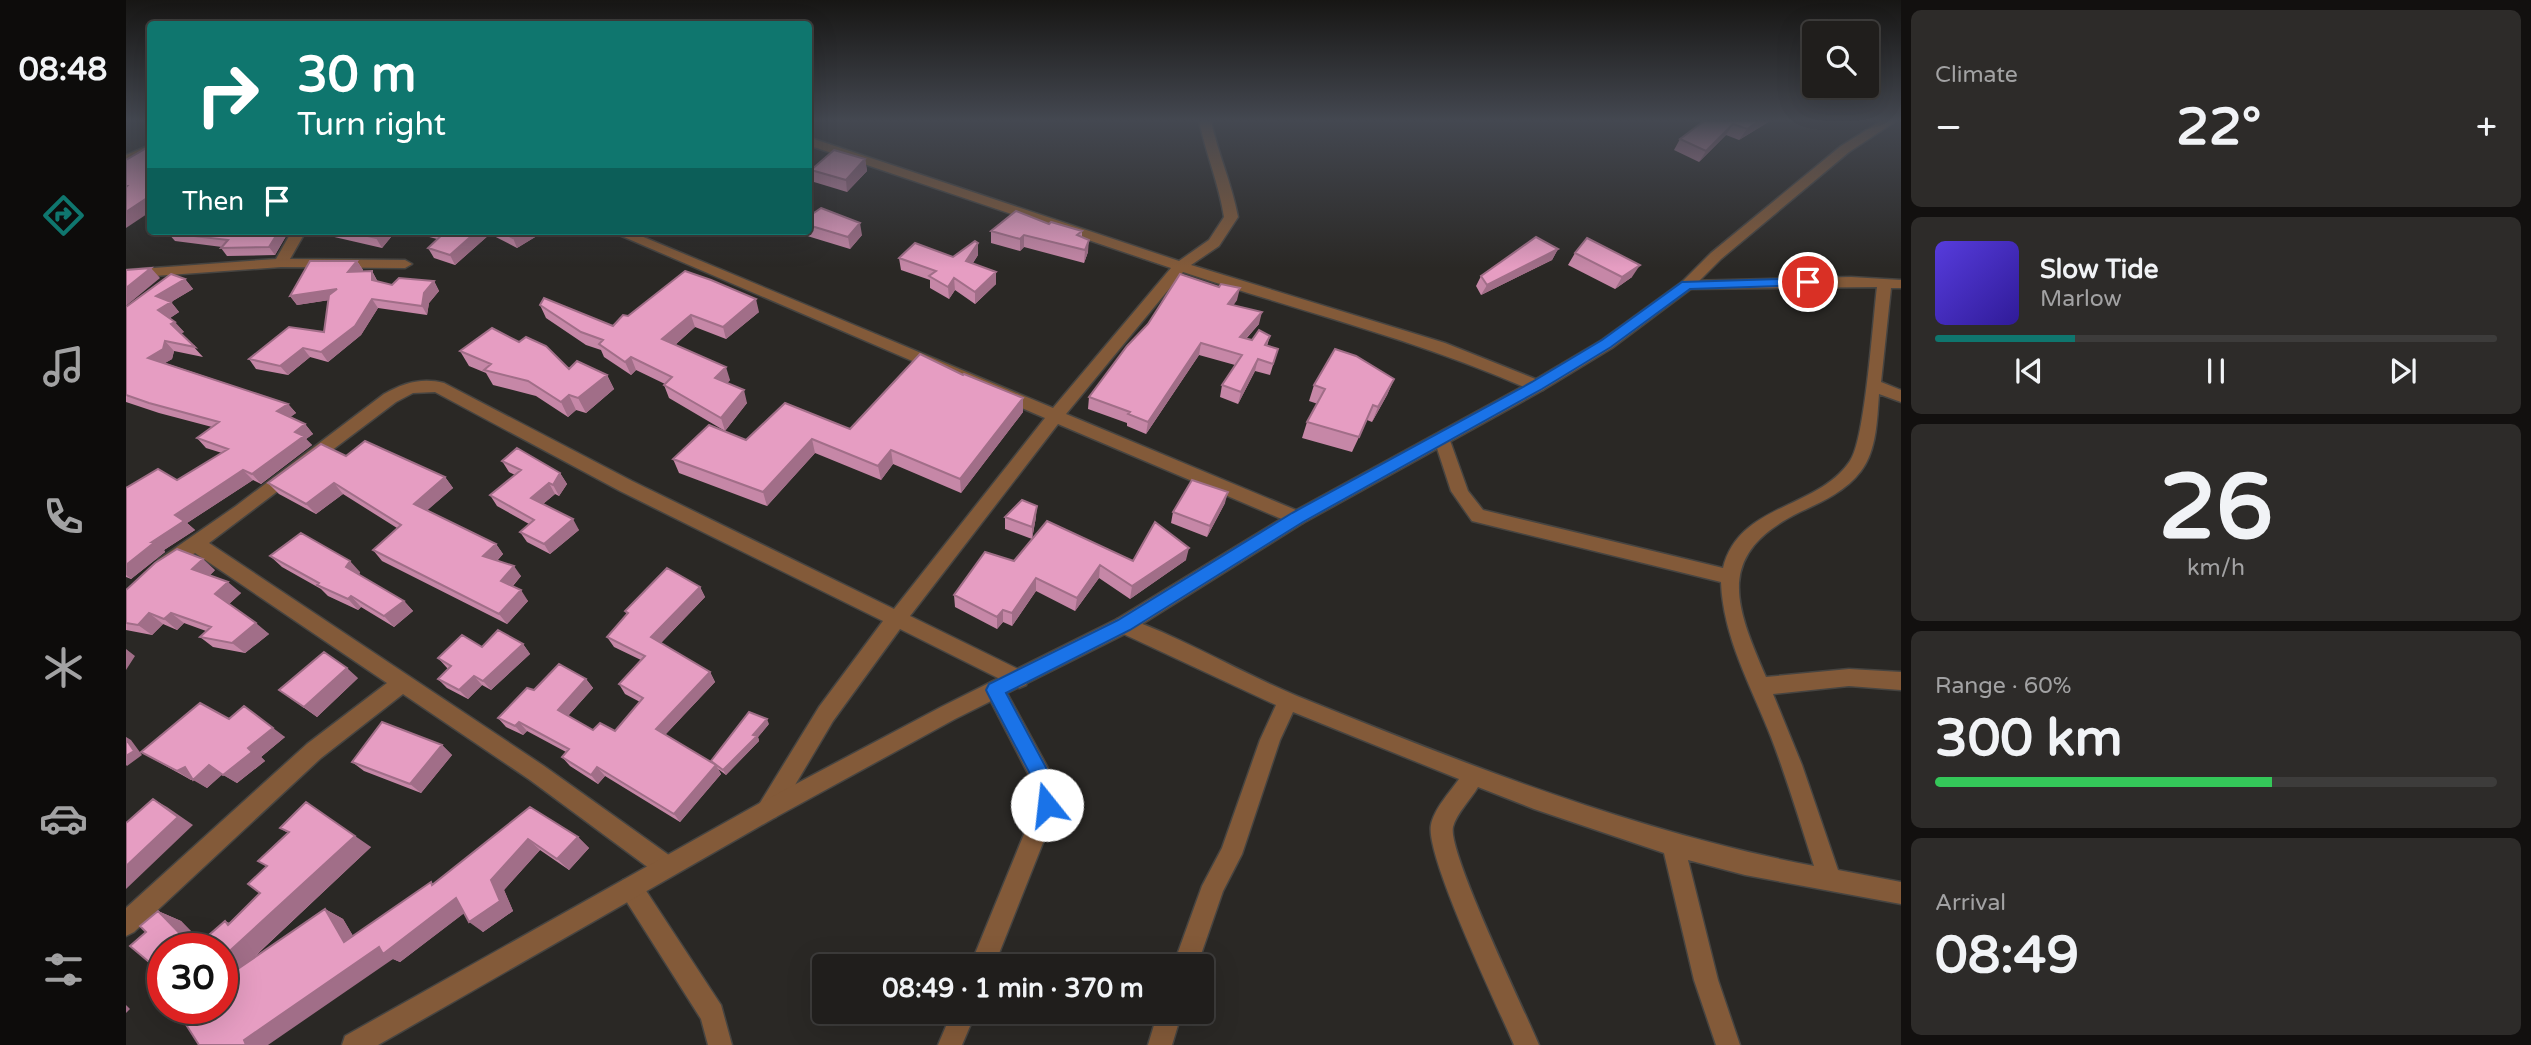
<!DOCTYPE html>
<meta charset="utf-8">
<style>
body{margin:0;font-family:"Varela Round",sans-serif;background:#2d2b29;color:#f1f3f6;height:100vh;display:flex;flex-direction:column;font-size:26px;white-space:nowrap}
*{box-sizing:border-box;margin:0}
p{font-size:23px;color:#a2a2a3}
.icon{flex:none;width:38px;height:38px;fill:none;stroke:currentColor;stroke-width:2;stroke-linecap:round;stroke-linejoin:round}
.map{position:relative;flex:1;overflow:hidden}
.drawer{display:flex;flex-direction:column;gap:10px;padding:10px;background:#12100f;width:630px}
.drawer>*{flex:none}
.hud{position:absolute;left:21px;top:21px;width:665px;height:214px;border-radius:7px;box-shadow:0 7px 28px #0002,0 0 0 2px #3d3c3b;background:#0f766e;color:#fff;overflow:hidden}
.fabs{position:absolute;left:1676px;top:21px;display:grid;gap:14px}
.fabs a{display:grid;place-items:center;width:77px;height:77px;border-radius:7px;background:#201e1c;box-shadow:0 7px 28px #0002,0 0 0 2px #3d3c3b;font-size:35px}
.speed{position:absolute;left:21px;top:933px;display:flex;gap:14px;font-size:35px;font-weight:700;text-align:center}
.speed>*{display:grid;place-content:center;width:91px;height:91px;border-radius:50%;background:#201e1c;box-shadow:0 7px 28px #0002,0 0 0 2px #3d3c3b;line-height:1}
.speed .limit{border:10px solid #d22;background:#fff;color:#111}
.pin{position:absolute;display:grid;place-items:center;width:60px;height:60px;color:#fff;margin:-30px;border:4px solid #fff;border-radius:50%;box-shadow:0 2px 7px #0007}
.me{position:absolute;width:77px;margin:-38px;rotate:344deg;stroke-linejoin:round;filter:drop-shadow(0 0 5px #0008)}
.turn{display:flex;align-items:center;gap:24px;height:147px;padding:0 35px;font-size:32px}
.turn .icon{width:91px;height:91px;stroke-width:2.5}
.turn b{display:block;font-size:49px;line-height:60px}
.then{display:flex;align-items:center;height:66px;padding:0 35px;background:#0003;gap:14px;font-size:26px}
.big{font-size:52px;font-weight:700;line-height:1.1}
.drawer .card{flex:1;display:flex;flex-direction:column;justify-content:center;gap:10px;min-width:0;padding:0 24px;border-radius:10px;background:#2d2b29}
.drawer .dial{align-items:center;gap:0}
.dial b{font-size:91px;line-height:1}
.song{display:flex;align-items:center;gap:21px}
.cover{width:84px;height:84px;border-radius:10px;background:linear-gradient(135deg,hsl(250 70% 55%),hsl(250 70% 35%))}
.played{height:7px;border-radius:4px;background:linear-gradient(90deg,#0f766e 25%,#3d3c3b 25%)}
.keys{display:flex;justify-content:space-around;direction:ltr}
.heat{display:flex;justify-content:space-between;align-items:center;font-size:38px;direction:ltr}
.charge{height:10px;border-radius:5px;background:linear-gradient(90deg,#34c759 60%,#3d3c3b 0)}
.trip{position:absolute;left:686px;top:954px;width:402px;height:70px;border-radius:7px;background:#201e1c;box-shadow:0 7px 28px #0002,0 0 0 2px #3d3c3b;font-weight:700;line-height:70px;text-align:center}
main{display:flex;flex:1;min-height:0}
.tab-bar{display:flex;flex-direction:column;width:126px;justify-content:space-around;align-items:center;background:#0d0c0b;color:#a2a2a3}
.tab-bar .icon{width:49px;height:49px}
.tab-bar .on{color:#0f766e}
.tab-bar b{font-size:32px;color:#f1f3f6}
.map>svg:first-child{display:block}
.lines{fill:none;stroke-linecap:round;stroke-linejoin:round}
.minor-casing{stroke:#464441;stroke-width:3}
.tertiary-casing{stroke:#464441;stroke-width:3}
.minor{fill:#835a39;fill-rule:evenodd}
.tertiary{fill:#835a39;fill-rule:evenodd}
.wall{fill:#c687a7}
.shaded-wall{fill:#a16e88}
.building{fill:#e69dc2;stroke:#a16e88;stroke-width:2}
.route{fill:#1a73e8;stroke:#114b97;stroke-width:2}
</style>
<main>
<nav class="tab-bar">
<b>08:48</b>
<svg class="icon on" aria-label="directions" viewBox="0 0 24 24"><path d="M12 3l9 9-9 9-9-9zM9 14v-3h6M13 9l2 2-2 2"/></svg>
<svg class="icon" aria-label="music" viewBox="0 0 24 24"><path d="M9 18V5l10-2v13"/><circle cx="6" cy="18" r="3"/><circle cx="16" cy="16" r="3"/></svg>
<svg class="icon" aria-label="phone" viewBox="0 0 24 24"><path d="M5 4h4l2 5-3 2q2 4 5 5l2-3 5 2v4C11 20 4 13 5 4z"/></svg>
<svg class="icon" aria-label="climate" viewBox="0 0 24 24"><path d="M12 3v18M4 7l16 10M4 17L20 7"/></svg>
<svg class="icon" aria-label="car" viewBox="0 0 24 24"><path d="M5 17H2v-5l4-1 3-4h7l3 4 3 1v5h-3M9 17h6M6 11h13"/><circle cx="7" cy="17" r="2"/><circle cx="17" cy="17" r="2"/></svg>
<svg class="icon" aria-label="filters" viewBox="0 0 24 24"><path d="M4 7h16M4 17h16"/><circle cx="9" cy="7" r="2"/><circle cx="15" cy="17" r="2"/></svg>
</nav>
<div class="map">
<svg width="1775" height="1045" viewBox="0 0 1775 1045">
<rect width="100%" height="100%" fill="#2a2825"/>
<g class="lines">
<defs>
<path id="minor" d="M1073 121H1085C1092 154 1106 184 1112 217L1093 246 1065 265 1319 343 1417 382 1419 386 1417 390H1405C1293 340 1173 311 1057 272L940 414 1177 513 1180 518 1177 523H1165L932 424 784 616 900 673 903 679 900 685 893 688 886 685 774 629 707 721 650 817 642 820 634 817 631 810 634 803 693 707 757 621 494 491 309 392 287 393 270 402 83 543 418 766 547 858 550 866 547 874 539 877 531 874 404 780 277 694 195 758 8 932 0 936V908L181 744 261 683 69 553 38 572 32 570 29 565 32 560 110 506 258 394C277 383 296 377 318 383L506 481 768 609 919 418 484 231H503L927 408 1045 268 682 145V137L1053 261 1083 240 1098 217C1093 184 1080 154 1073 121Z
M24 145V153L0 164V155Z
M166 231H180L164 259 279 260 286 264 279 268 155 267 0 278V270L150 259Z
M1725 277 1775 280V288H1765L1755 382 1775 390V402L1753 394C1751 419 1751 450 1735 471 1720 491 1696 502 1674 512 1589 554 1608 603 1640 677L1723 669 1775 672V690L1723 686 1647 694 1676 765 1712 870 1775 882V904L1619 875 1562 860 1592 980 1614 1045H1590L1568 980 1538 853 1408 809 1352 787C1345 799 1330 814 1327 827 1321 851 1399 1011 1413 1045H1388C1372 1007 1299 856 1305 825 1308 809 1324 792 1333 779L1167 712 1154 740 1116 854 1097 891 1071 966H1047L1076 886 1096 848 1134 740 1150 705 991 631 989 625 991 619 998 617C1058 638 1113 672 1171 696 1339 764 1509 832 1688 866 1674 822 1661 779 1645 737 1625 686 1597 637 1595 582L1346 521 1325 491 1308 439 1316 433 1322 435 1342 491 1357 510 1597 568C1613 503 1691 510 1724 461 1739 441 1747 319 1751 287L1561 289 1554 285 1561 281Z
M869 681 876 684 929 781 932 788V805L868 966H844L910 805V789L859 690 862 684Z
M505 877 513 880 595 1005 606 1045H582L575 1019 497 896 494 888 497 880Z
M826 1012H850L836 1045H812Z
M1032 1012H1056L1046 1045H1022Z"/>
<path id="tertiary" d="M1755 121H1770L1723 152 1595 259 1566 288 1486 348 1417 390 1177 523 1005 631 829 719 650 817 252 1045H216L219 1036 634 803 815 707 991 619 1165 513 1405 382 1476 340 1556 282 1585 253 1715 146Z"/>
</defs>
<use href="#minor" class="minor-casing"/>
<use href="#tertiary" class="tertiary-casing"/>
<use href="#minor" class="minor"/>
<use href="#tertiary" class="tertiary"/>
</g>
<path class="wall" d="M1578 121H1644L1613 140 1600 135 1573 162 1548 150 1554 139Z
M739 159 741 171 721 192 688 182 685 170Z
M682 217 736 235 724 249 678 235 677 231H682Z
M923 224 956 231V237L962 252 958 263 898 247 894 251 865 243V231Z
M44 231H163L149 255 101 256 95 248 96 247 49 241 42 233Z
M200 231H270L256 248 204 236Z
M280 231H419L391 248 364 234 329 265 308 258 302 248 311 239Z
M1432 249 1426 260 1355 295 1350 286 1355 276Z
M1449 253 1506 277 1489 289 1442 265Z
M852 255 847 263 870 284 849 304 829 290 823 299 804 288V280L775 270 773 258 827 257Z
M231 261 237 270 236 272 246 271 252 282 266 285 308 281 313 291 303 303 301 315 252 308 235 335 202 362 184 357 162 375 130 369 123 359 198 332 203 300 171 305 164 296Z
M59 279 67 289 45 302 53 312 44 318 58 332 55 333 77 357 48 351 46 359 39 363 162 404 170 413 164 417 179 424 187 434 180 439 186 445 135 484 127 480 61 523 69 530 38 550 39 552 5 579 0 577V488L51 480 96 453 80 448 71 438 86 427 33 413 0 402V307Z
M1111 300 1107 305 1133 324 1120 339 1126 340 1144 336 1141 346 1152 349 1144 375 1129 371 1112 404 1094 397 1096 385 1109 365 1073 355 1020 434 1001 426V423L962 409 963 397Z
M414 305 487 326 502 316 633 312 600 339 569 327 549 345 604 380 601 383 621 403 599 431 543 398 538 385 539 384 510 370 505 375 478 357 475 350 460 345 420 318Z
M334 351 481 375 488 389 460 413 450 410 442 417 410 396 367 385 360 373 343 366Z
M1268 379 1261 395 1246 422 1241 420 1226 452 1176 438 1181 422 1192 404 1183 401 1188 385Z
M897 412 835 493 767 464 755 480 689 453 641 506 553 473 547 459 620 440 724 429Z
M220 456 319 477 327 488 301 510 370 544 377 554 371 561 395 576 387 586 402 601 381 624 256 561 247 550 271 528 217 494 190 514 153 494 142 483Z
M376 461 434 473 441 484 433 496 429 494 417 504 453 530 424 554 401 542 394 532 403 524 371 506 364 495 389 475 383 472Z
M1099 503 1081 537 1045 523 1047 512Z
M879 517H910L906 539 879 529Z
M144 556 234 572 233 575 278 601 287 611 268 627 235 607 232 610 202 596 195 589 156 567Z
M1060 560 1004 599 973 578 949 611 910 591 886 626 877 622 871 629 829 607 828 595 888 561Z
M89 570 84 575 115 593 103 604 143 634 119 653 87 647 74 637 80 631 58 623 51 630 37 624 26 635 0 630V590Z
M574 587 579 597 535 643 584 672 589 682 539 735 587 763 585 761 643 724 632 737 633 741 600 775 592 769 595 774 554 822 479 776 472 784 444 766 436 757 440 752 401 731 397 735 380 727 372 718 408 690 460 679 467 688 442 716 467 730 489 731 514 702 499 694 493 684 515 660 488 647 481 637 501 615 499 611Z
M397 644 404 654 365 690 356 685 342 699 321 688 312 679 322 669 312 658 356 647Z
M232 678 191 717 153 690Z
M103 719 159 737 135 757 139 761 111 783 96 774 81 788 67 779 65 780 15 752Z
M316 745 326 755 295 793 238 771 226 762Z
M404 807 452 837 463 848 443 870 414 850 378 890 387 911 357 932 338 913 274 962 267 959 96 1008 37 948V970L29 967 20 932 32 911 55 921 75 942 99 921 103 923 134 893 141 866 162 833 154 828 245 847 125 960 199 909 217 919 227 936 305 882 307 884Z"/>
<path class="shaded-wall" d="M1633 121H1644L1613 140 1621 129Z
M1607 124 1600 135 1573 162 1580 151Z
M739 159 741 171 721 192 720 180Z
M24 196V212L0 228V212Z
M734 223 736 235 724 249 722 237Z
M153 231H163L149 255 143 247Z
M256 231H270L256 248 250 238Z
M351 231H363L364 234 329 265 324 255Z
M399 231H419L391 248 387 238Z
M898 235V247L894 251V239Z
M963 240 962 252 958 263 959 250Z
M852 243V255L840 273V261Z
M1432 249 1426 260 1355 295 1361 285Z
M231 261 237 270 228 281 222 272Z
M1514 265 1506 277 1489 289 1496 277Z
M25 268 34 278 0 306V288Z
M246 271 251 281 252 290 246 280Z
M870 272V284L849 304V292Z
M828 278 829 290 823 299 822 287Z
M59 279 67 289 45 302 53 312 41 320 32 310 30 296Z
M308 281 313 291 303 303 301 315 296 306 298 293Z
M1114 288 1111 300 1100 316 1102 304Z
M211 289 217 298 171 305 164 296Z
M246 299 252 308 235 335 202 362 195 352Z
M630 299 633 312 600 339 597 327Z
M1136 312 1133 324 1111 348 1114 337Z
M565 315 569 327 541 352 536 339Z
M49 322 58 332 54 334 45 324Z
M39 341 48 351 46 359 32 367 22 358Z
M1075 343 1073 355 1020 434 1022 422Z
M177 348 184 357 162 375 154 366Z
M505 357 510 370 505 375 499 362Z
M1132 359 1129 371 1112 404 1115 392Z
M600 367 604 380 593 391 589 378Z
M481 375 488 389 460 413 452 398Z
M1268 379 1261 395 1246 422 1252 407Z
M618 390 621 403 599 431 595 418Z
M443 395 450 410 442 417 435 402Z
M897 398V412L835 493 834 479Z
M162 404 170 413 159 421 151 411Z
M179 424 187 434 180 439 186 445 135 484 126 474 169 432Z
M686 439 689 453 641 506 637 492Z
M765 450 767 464 755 480 752 466Z
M117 470 127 480 61 523 69 530 38 550 39 552 5 579 0 575V565L26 542 49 515Z
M434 473 441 484 433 496 427 485Z
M319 477 327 488 296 515 288 504Z
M208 483 217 494 190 514 180 504Z
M423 483 429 494 412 508 405 498Z
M1102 492 1099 503 1081 537 1084 526Z
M911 506 910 517 906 539V527Z
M447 519 453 530 424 554 418 544Z
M370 544 377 554 365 567 357 556Z
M1063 548 1060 560 1004 599 1006 586Z
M77 559 89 570 79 580 66 569Z
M224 561 234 572 231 578 220 567Z
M974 565 973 578 949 611 951 598Z
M388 566 395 576 382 591 375 581Z
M910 578V591L886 626V613Z
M102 582 115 593 102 605 89 594Z
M574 587 579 597 531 647 525 637Z
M395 590 402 601 381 624 373 614Z
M225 596 235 607 232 610 222 599Z
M278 601 287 611 268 627 258 616Z
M877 610V622L871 629V617Z
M23 613 37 624 26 635 12 625Z
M45 613 58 623 51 630 38 619Z
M130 623 143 634 119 653 106 643Z
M397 644 404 654 365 690 357 681Z
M0 649 9 656 0 670Z
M221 668 232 678 191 717 178 707Z
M584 672 589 682 536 738 530 729Z
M348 676 356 685 342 699 333 690Z
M460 679 467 688 439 719 432 710Z
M118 706 159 737 135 757 139 761 111 783 97 775 122 748Z
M641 719 643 724 632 737 633 741 600 775 597 770Z
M393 722 401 731 397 735 389 726Z
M0 737 5 740 16 755 1 766 0 765Z
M316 745 326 755 295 793 284 784Z
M83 765 97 774 81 788 67 780 70 777 65 780 51 771 59 767Z
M590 765 595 774 554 822 548 814Z
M471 767 479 776 472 784 465 775Z
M27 799 41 807 67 825 0 889V866Z
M180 802 245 847 114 970 103 975 96 966V958L102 925 99 921 120 931Z
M452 837 463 848 443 870 431 859Z
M402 839 414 850 378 890 387 911 357 932 343 922 365 880Z
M330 898 345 908 274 962 267 959 142 1045H120L118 1040 253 947Z
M199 909 217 919 236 951 218 942Z
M32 911 55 921 82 948H68Z
M37 960V970L29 967Z
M0 1005 4 1009 0 1013Z"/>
<path class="building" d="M1578 121H1633L1621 129 1607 124 1580 151 1554 139Z
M24 146V196L0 212V187L1 186H0V160Z
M708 150 739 159 720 180 685 170Z
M695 208 734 223 722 237 682 225V217Z
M890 211 923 224 925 222 956 231 951 235 963 240 959 250 898 235 894 239 865 231Z
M44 231H153L143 247 95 248 102 240 42 233Z
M219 231H256L250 238Z
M311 231H351L324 255 302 248 318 233Z
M373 231H399L387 238Z
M1410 237 1432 249 1361 285 1355 276Z
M1461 238 1514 265 1496 277 1449 253Z
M849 241 852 243 840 261 870 272 849 292 828 278 822 287 803 276 810 271 773 258 789 243 827 257Z
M184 261H231L222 272 246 271V280L266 285 273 278 308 281 298 293 296 306 246 299 229 326 195 352 177 348 154 366 123 359 163 327 198 332 203 295 211 289 164 296Z
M25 268 0 288V270Z
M559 271 585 280 630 299 597 327 565 315 536 339 600 367 589 378 618 390 595 418 538 385 546 377 505 357 499 362 473 344 477 340 455 332 414 305 418 298 487 326 497 315 502 316Z
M45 274 59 279 30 296 45 302 32 310 49 322 45 324 69 347 39 341 37 349 22 358 162 404 151 411 179 424 169 432 178 436 126 474 117 470 49 515 58 521 26 542H29L0 565V488L32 469 51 480 102 449 71 438 93 422 23 403 0 395V307Z
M1054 274 1093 287 1095 284 1114 288 1102 304 1136 312 1114 337 1126 340 1133 330 1144 336 1139 345 1152 349 1147 364 1132 359 1115 392 1096 385 1116 355 1075 343 1022 422 1002 414 1004 412 963 397 1001 346 1022 324Z
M366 328 393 342 400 337 420 346 443 369 451 361 481 375 452 398 443 395 435 402 402 381 358 370 365 364 334 351Z
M1209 349 1230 356 1268 379 1252 407 1247 405 1233 437 1181 422 1199 389 1188 385Z
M794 354 837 375 838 374 897 398 834 479 765 450 752 466 686 439 637 492 547 459 583 425 620 440 659 403 724 429Z
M239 441 319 477 288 504 370 544 357 556 388 566 375 581 395 590 373 614 247 550 275 525 208 483 180 504 142 483 195 444 220 456Z
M391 448 434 473 427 485 423 483 405 498 447 519 418 544 394 532 408 520 364 495 395 470 376 461Z
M1066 480 1102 492 1084 526 1047 512Z
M896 500 911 506 906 527 879 517Z
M921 521 1007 561 1029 522 1063 548 1006 586 974 565 951 598 910 578 886 613 877 610 871 617 828 595 859 552 888 561Z
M175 533 224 561 220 567 278 601 258 616 225 596 222 599 191 585 193 583 144 556Z
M51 549 77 559 66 569 102 582 89 594 130 623 106 643 74 637 85 627 45 613 38 619 23 613 12 625 0 623V590L29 563Z
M541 568 574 587 525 637 584 672 530 729 590 765 548 814 471 767 465 775 436 757 443 749 393 722 389 726 372 718 401 688 408 690 433 664 460 679 432 710 467 730 474 723 489 731 517 698 493 684 519 656 481 637 502 613 499 611Z
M372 630 397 644 357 681 348 676 333 690 312 679 325 666 312 658 336 635 356 647Z
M198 652 221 668 178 707 153 690Z
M74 703 103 719 118 706 147 728 122 748 126 752 97 775 83 765 67 780 59 767 51 771 15 752Z
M623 712 641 719 627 735 631 736 597 770 585 761Z
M256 722 316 745 284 784 226 762Z
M0 739 8 751 0 756Z
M27 799 52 817 0 866V823Z
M180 802 229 836 96 958V948H37V960L29 967 4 946 20 932 14 926 32 911 68 948 99 921 102 925 134 893 122 884 141 866 132 861 163 832 154 828Z
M404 807 452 837 431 859 402 839 365 880 374 901 343 922 330 898 257 954 253 947 118 1040 120 1045H73L59 1023 75 1008H96V966L103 975 199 909 218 942 305 882 306 885Z"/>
<linearGradient id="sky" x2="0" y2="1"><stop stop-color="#171614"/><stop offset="0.45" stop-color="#444851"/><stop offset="1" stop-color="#444851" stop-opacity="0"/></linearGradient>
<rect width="1775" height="268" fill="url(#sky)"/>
<path class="route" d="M1682 278 1689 282 1687 285 1564 289 1485 347 1416 389 1177 522 1004 630 880 693 931 788 928 811 921 814 914 811 912 789 863 696 860 690 863 684 992 620 1166 513 1406 382 1476 340 1556 282Z"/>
</svg>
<div class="fabs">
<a><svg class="icon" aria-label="search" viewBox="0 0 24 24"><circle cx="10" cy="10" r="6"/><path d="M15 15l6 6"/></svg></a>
</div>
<div class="speed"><div class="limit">30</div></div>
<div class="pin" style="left:1682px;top:282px;background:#d93025"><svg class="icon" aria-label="arrive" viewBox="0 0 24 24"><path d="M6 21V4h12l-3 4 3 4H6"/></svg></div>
<svg class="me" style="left:921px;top:805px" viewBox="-20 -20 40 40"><circle r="19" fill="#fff"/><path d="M0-13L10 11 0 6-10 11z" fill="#1a73e8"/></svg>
<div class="trip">08:49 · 1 min · 370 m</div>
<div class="hud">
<div class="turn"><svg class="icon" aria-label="right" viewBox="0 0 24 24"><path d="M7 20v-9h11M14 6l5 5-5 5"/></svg><div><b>30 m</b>Turn right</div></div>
<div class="then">Then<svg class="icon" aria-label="arrive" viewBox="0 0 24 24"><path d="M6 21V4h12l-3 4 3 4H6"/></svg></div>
</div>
</div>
<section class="drawer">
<div class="card"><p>Climate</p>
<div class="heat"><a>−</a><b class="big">22°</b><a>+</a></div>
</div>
<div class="card">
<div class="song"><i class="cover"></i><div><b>Slow Tide</b><p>Marlow</p></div></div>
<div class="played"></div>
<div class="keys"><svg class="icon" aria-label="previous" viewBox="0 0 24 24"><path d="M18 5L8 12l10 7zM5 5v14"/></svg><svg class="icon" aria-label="pause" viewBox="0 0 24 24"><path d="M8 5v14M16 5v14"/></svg><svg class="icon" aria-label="next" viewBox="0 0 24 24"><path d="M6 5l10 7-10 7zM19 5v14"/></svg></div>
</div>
<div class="card dial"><b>26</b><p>km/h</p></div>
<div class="card"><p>Range · 60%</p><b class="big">300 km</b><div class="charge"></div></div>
<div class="card"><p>Arrival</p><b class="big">08:49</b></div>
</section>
</main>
